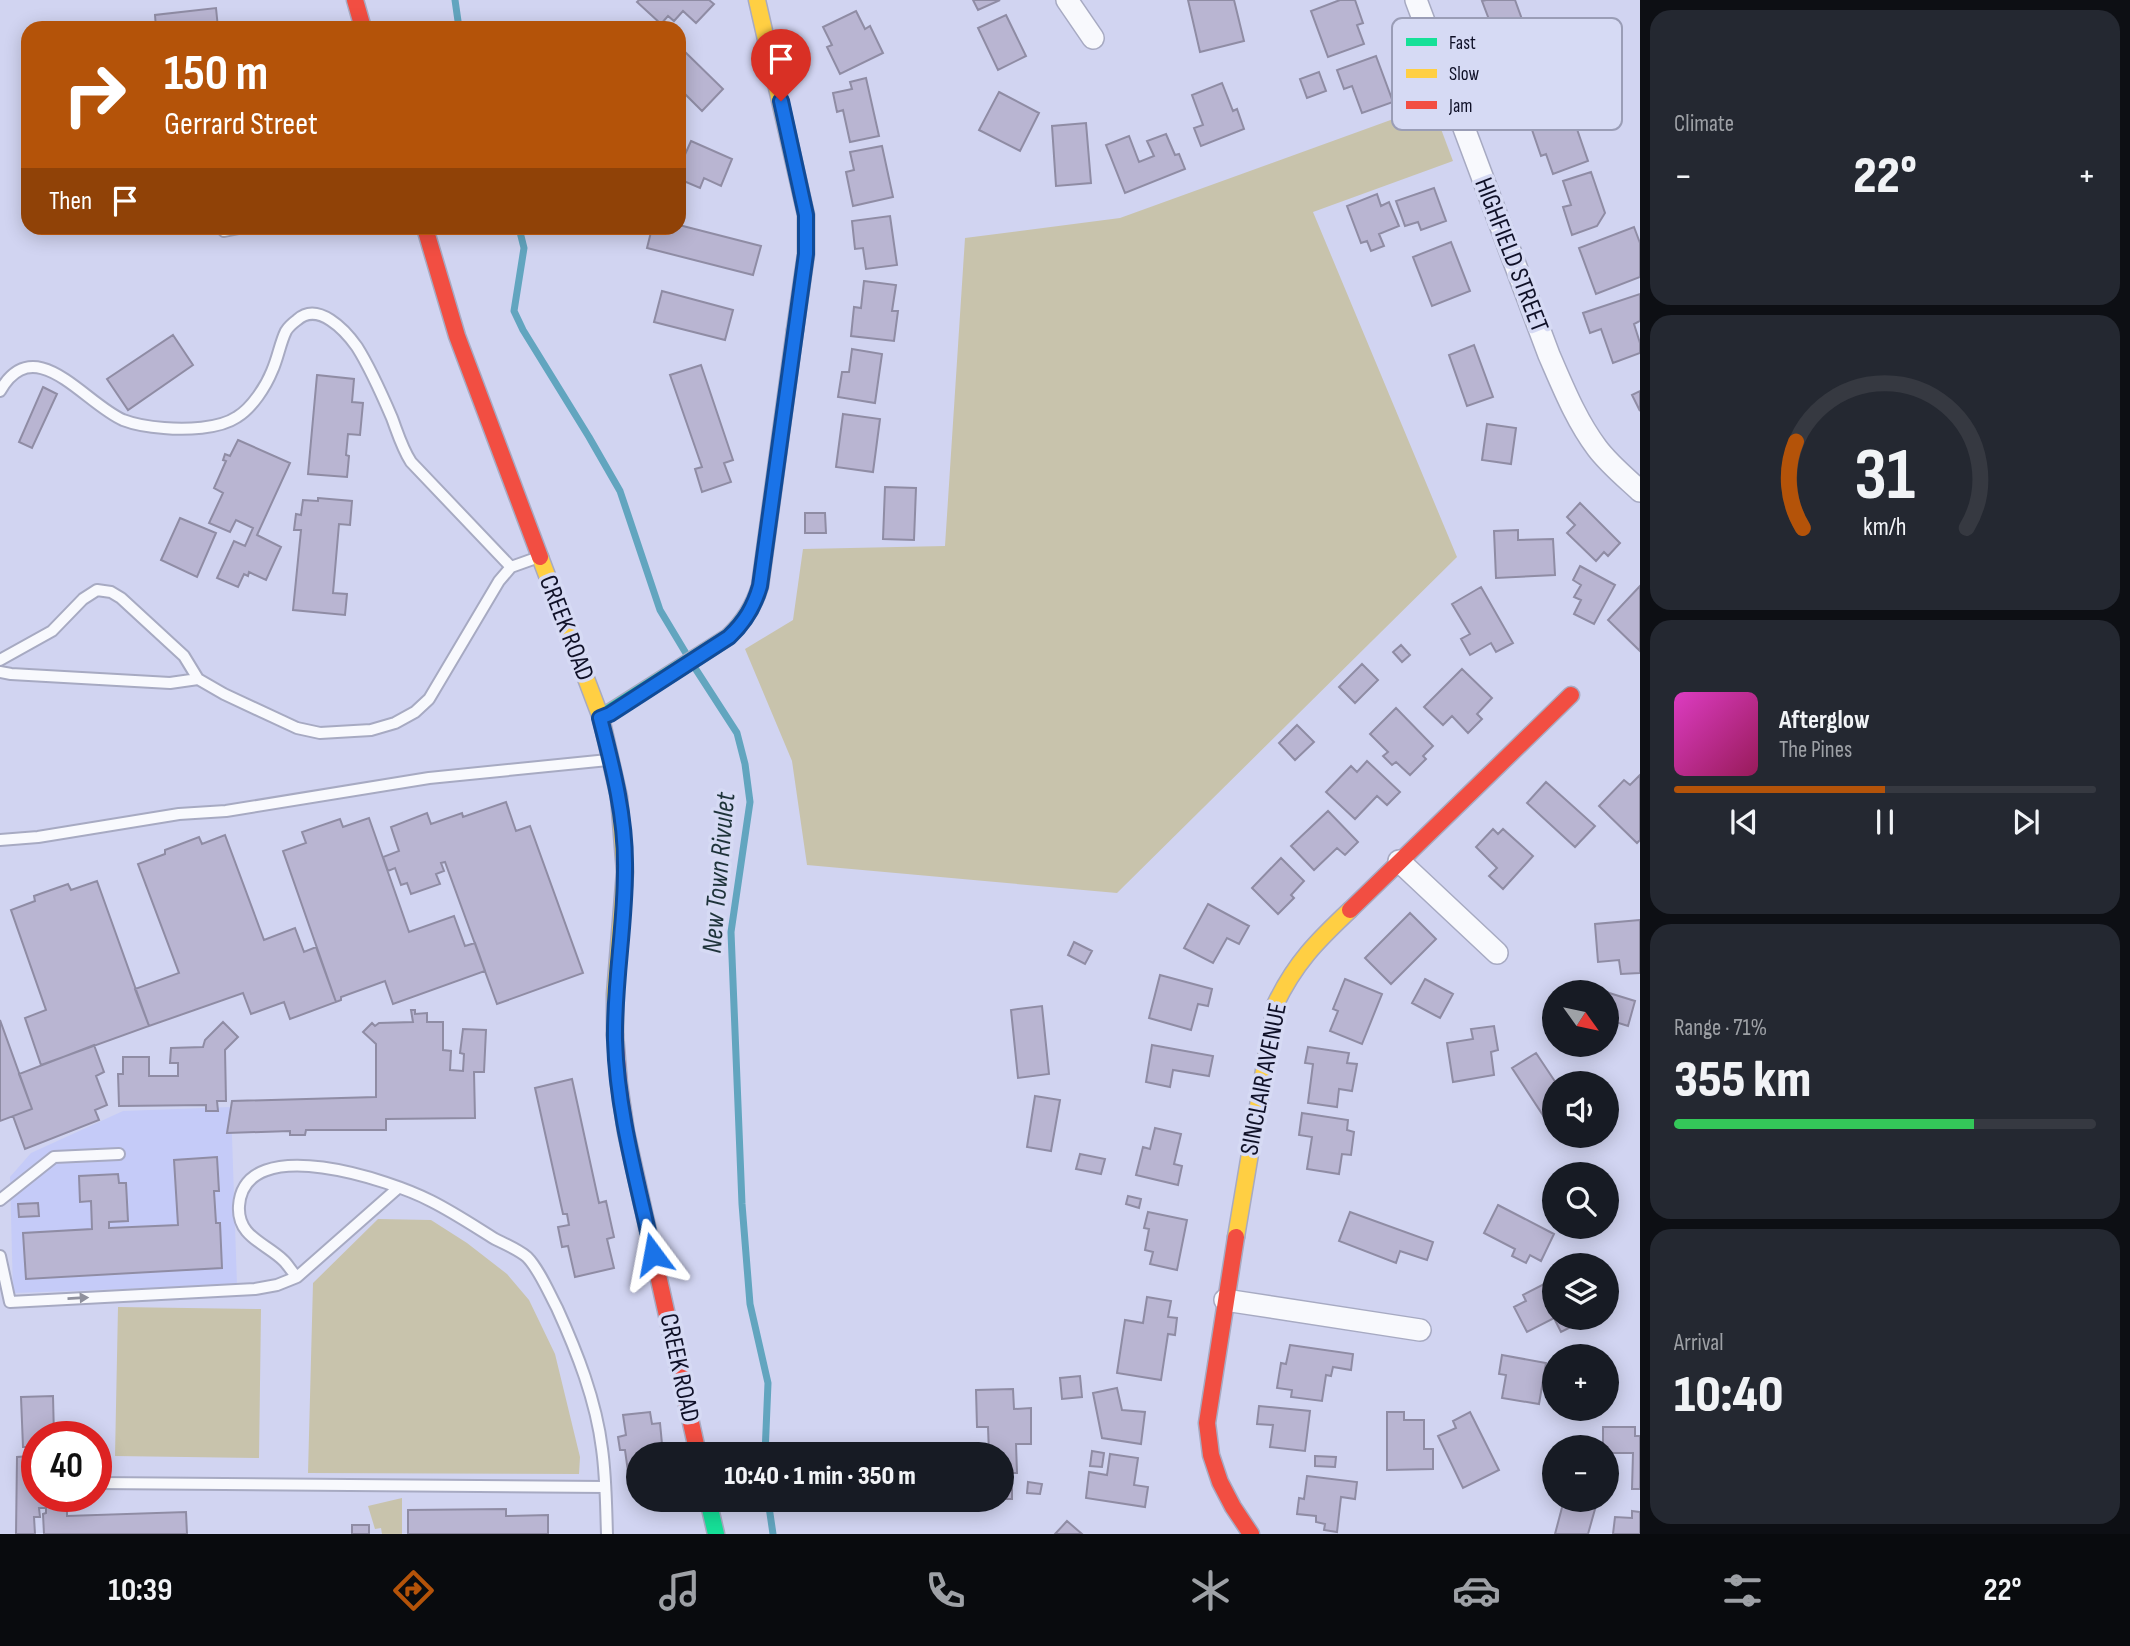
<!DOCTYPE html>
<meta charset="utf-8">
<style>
body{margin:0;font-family:"Sofia Sans Condensed",sans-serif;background:#242831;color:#f1f3f6;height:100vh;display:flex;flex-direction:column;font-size:26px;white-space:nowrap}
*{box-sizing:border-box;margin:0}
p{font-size:23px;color:#9ea1a6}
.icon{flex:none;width:38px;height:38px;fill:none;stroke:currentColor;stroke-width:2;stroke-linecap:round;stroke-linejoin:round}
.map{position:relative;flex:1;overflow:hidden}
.details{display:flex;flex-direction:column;gap:10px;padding:10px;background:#0d0f14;width:490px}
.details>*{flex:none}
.guide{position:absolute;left:21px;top:21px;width:665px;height:214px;border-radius:21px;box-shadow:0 4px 18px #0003;background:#b45309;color:#fff;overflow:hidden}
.needle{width:46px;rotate:123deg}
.controls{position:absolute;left:1542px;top:980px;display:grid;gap:14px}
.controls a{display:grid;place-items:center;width:77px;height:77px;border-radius:50%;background:#171b24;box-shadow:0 4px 18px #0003;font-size:35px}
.speed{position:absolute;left:21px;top:1421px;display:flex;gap:14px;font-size:35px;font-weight:700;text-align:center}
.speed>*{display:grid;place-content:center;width:91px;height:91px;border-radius:50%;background:#171b24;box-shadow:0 4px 18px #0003;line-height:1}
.speed .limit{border:10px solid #d22;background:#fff;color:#111}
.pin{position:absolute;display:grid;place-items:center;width:60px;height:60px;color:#fff;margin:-72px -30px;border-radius:50% 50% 50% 0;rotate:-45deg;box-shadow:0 0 7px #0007}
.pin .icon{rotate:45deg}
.me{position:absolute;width:77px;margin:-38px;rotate:347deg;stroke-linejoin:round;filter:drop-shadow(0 0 5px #0008)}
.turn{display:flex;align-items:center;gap:24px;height:147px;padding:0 28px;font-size:32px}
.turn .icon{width:91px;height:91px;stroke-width:2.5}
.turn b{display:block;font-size:49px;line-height:60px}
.then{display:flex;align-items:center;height:66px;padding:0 28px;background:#0003;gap:14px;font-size:26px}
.big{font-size:52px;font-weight:800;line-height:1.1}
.details .tile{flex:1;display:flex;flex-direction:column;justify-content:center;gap:10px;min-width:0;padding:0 24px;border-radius:21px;background:#242831}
.details .dial{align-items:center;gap:0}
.dial svg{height:182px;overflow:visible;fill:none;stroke:#363941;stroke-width:7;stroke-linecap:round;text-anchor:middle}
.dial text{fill:#f1f3f6;stroke:none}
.song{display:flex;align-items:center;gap:21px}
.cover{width:84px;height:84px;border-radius:10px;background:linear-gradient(135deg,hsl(310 70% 55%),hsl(330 70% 35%))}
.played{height:7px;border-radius:4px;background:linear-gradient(90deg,#b45309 50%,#363941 50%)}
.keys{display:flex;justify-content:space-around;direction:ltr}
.heat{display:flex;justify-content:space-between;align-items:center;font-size:38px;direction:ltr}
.charge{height:10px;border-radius:5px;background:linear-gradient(90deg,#34c759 71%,#363941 0)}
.trip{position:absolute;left:626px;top:1442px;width:388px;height:70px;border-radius:35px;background:#171b24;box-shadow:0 4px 18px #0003;font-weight:800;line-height:70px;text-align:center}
.dock{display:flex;height:112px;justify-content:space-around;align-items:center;background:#090b0e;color:#9ea1a6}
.dock .icon{width:49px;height:49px}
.dock .on{color:#b45309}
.dock b{font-size:32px;color:#f1f3f6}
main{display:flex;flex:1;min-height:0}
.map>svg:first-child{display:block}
.built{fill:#c5cbf8}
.green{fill:#c8c3ac}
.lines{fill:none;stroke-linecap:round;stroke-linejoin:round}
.stream{stroke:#62a5bf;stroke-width:7}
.building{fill:#b9b5d2;stroke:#8f8ca4;stroke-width:2}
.lane-casing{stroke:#a7aac2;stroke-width:14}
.street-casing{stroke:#a7aac2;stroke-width:24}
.fast-casing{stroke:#a7aac2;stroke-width:19}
.slow-casing{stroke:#a7aac2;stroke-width:19}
.jam-casing{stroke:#a7aac2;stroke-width:19}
.lane{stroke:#f8f9fd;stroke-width:10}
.street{stroke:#f8f9fd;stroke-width:21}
.fast{stroke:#16e098;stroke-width:16}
.slow{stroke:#ffcf43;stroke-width:16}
.jam{stroke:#f24e42;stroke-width:16}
.oneway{fill:#8f909d}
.route-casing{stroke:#114b97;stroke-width:18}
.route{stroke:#1a73e8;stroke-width:12}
.labels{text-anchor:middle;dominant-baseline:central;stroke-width:7;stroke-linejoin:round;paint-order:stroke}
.street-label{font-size:26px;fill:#0f1027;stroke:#d6daf4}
.water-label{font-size:28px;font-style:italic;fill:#1e333a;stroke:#d6daf4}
.key{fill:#d6daf4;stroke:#9a9db6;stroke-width:2}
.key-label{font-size:19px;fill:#0f1027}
</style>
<main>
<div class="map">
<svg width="1640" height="1534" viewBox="0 0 1640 1534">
<rect width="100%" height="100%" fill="#d1d4f1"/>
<path class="built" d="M231 1107 237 1285 13 1293 10 1177 31 1153 123 1111Z"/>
<path class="green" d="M1432 105 1453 161 1313 212 1457 557 1117 893 807 865 792 761 745 649 793 620 803 549 945 546 965 238 1120 218Z
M378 1219 431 1220 467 1243 507 1274 529 1300 555 1354 580 1457 579 1474 308 1473 313 1283Z
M118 1307 261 1309 259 1458 115 1456Z
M402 1498V1534H382L381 1528 375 1529 368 1506Z"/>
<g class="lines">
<path class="stream" d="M455 0 459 28
M519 228 524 248 514 311 523 330 589 437 620 491 660 610 687 655
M695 668 737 733 745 764 750 802 731 932 742 1204 750 1304 768 1383 765 1454
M768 1500 773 1534"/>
</g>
<path class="building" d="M639 0H709L714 4 696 23 683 11 674 21 668 16 661 24 637 2Z
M973 0H1000L978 10Z
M1188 0H1234L1244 41 1200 52Z
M1340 0H1355L1363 23 1357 25 1364 44 1328 57 1311 11Z
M1486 0H1515L1523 22 1534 19 1540 36 1501 51 1482 1Z
M216 8 218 28H156L155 15Z
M856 11 865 29 870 26 883 53 840 74 827 47 832 45 823 27Z
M1006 15 1026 56 998 70 978 28Z
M680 47 723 89 702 111 679 88Z
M1376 56 1393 102 1362 113 1352 86 1344 89 1337 70Z
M1319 72 1326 91 1307 98 1300 79Z
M866 78 879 136 850 142 843 110 837 112 833 93 852 89 850 82Z
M1222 83 1233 111 1237 109 1244 129 1201 146 1194 128 1203 125 1192 95Z
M999 92 1039 113 1020 151 979 130Z
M1569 106 1588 161 1553 174 1546 154 1541 156 1529 121Z
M1086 123 1091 183 1056 186 1052 126Z
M1166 134 1175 155 1179 154 1185 169 1125 193 1106 145 1129 136 1139 162 1154 156 1147 141Z
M691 141 732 159 721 186 704 178 700 188 679 179V168Z
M882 146 893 197 853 206 846 172 854 170 850 152Z
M1591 172 1605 213 1597 226 1572 235 1563 207 1571 205 1563 181Z
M1434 188 1446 221 1421 230 1418 222 1405 226 1396 201Z
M1377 194 1381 206 1389 202 1399 226 1379 234 1384 246 1371 251 1367 241 1361 243 1347 206Z
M890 216 897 265 866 269 863 248 855 249 852 221Z
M679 225 761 246 753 275 647 248 652 228H679Z
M1634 227 1640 243V277L1596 294 1579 248Z
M1451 242 1470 291 1432 306 1413 257Z
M864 281 896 285 892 311H898L894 341 851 336 854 307 861 308Z
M662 291 733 310 725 340 654 322Z
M1640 294V321L1634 324 1640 343V353L1613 363 1601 329 1590 333 1583 313Z
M173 335 193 365 128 410 107 379Z
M1474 345 1493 397 1467 406 1449 355Z
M852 349 882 354 875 403 838 397 842 372H849Z
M701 365 733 460 724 463 731 482 702 492 695 469 702 467 670 375Z
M317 375 354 379 352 402 363 403 360 435 348 434 346 455 349 456 347 477 308 474Z
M43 387 57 394 32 448 19 442Z
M1640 391V411L1632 395Z
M843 414 880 419 873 472 836 467Z
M1487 424 1516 428 1511 464 1482 460Z
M238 440 290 463 257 535 281 547 266 580 249 572 248 576 244 574 238 587 217 578 234 541 245 546 253 528 236 520 230 532 209 523 223 493 214 488 226 461 223 460 225 454 230 456Z
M885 487 916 488 914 540 883 539Z
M318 498 352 501 350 525 339 524 333 593 347 594 345 615 293 610 301 530H294L296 514 301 515 303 500 318 501Z
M1580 503 1620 543 1608 556 1604 552 1596 561 1567 533 1575 525 1567 517Z
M805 513H825L826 533H805Z
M180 518 216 533 197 577 161 560Z
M1518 530V540L1553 539 1555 575 1496 578 1494 531Z
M1580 566 1615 585 1594 624 1574 614 1581 600 1574 597 1581 585 1573 580Z
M1640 586V651L1608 620Z
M1481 587 1513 643 1496 652 1491 643 1470 655 1461 639 1470 634 1452 604Z
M1401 645 1410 655 1402 662 1393 652Z
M1362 664 1378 680 1355 703 1339 687Z
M1462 669 1492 698 1477 714 1482 719 1468 733 1452 716 1443 725 1424 707Z
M1396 708 1433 746 1423 756 1426 759 1410 775 1396 762 1392 765 1383 756 1388 752 1370 734Z
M1297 725 1314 742 1295 760 1279 743Z
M1367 761 1400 792 1387 805 1377 796 1355 819 1326 792 1351 766 1357 772Z
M1640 775V840L1637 843 1599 806 1624 780 1630 785Z
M1546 782 1595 826 1575 847 1527 803Z
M506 802 516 831 530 826 583 973 497 1004 445 862 441 863 444 871 436 874 440 884 411 894 407 883 401 885 395 868 388 871 383 857 399 851 391 827 427 813 431 824 462 813 463 817Z
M1328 811 1358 842 1345 855 1337 848 1314 870 1291 846Z
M369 818 409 932 454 916 465 946 475 943 485 971 393 1004 385 981 341 997V1000L336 1002 283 851 306 843 302 832 340 819 343 827Z
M1493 829 1498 834 1503 829 1533 856 1503 889 1489 876 1497 868 1476 847Z
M225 835 264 940 295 928 304 952 316 947 336 1002 290 1019 284 1002 251 1014 243 993 149 1026 135 989 179 973 138 864 165 854V850L199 837 202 844Z
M1281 858 1304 881 1291 895 1294 898 1278 914 1252 888Z
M97 881 149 1026 41 1065 25 1018 46 1010 11 910 35 901 34 896 68 884 71 890Z
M1208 904 1249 926 1239 944 1227 938 1213 963 1184 948Z
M1410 913 1436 939 1391 984 1365 958Z
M1640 920V973L1621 974 1619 960 1598 962 1595 924Z
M1074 942 1092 951 1085 964 1068 955Z
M1160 975 1212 989 1208 1006 1198 1004 1191 1030 1149 1018Z
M1345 979 1382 994 1362 1044 1330 1031 1338 1011 1333 1009Z
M1425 979 1453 994 1440 1018 1412 1003Z
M1573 982 1606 992H1569Z
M1606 992 1635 1001 1628 1026 1606 1019Z
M1042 1006 1049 1074 1018 1078 1011 1010Z
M411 1010H415V1014L427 1013V1022H443V1050L451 1051 450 1070 463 1071 464 1054 460 1053 463 1029 486 1030 484 1072H474L475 1118 386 1119V1130H306L305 1135H290V1131L227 1133 232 1101 376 1097V1044L363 1032 372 1023 375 1026 379 1023 413 1022Z
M0 1020 32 1109 0 1121Z
M223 1022 238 1037 225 1050 226 1101H217L218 1111H206V1105L119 1106 118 1074H123V1057H149V1076H178V1063H170L171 1048 203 1047 205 1040Z
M1494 1026 1498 1050 1491 1052 1494 1075 1453 1082 1447 1043 1473 1039 1471 1029Z
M94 1045 104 1072 96 1076 107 1105 95 1110 99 1120 25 1149 13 1116 32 1109 19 1074Z
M1152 1045 1213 1056 1209 1076 1173 1070 1170 1087 1146 1082Z
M1308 1047 1349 1053 1347 1063 1357 1064 1352 1091 1339 1089 1337 1107 1308 1103 1313 1064 1305 1063Z
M1536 1053 1556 1083H1554V1123L1550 1126 1512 1068Z
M572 1079 599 1203 606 1201 614 1237 607 1239 614 1268 575 1277 568 1246 562 1247 558 1227 569 1225 567 1214H563L535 1088Z
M1035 1096 1060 1100 1051 1151 1027 1147Z
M1302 1113 1348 1120 1347 1130 1354 1132 1351 1155 1342 1154 1339 1174 1307 1169 1312 1137 1299 1135Z
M1155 1128 1181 1134 1174 1164 1182 1166 1178 1185 1136 1175 1143 1147 1150 1149Z
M1080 1154 1105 1159 1101 1174 1076 1169Z
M217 1157 219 1191H214L216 1223H220L222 1268 26 1279 23 1233 92 1229 91 1201 80 1202 79 1176 118 1174 119 1183H126L128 1221 109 1222V1228L178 1225 174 1160Z
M1128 1196 1141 1199 1139 1208 1126 1204Z
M38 1203 39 1216 19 1217 18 1204Z
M1498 1205 1554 1234 1541 1261 1530 1255 1526 1263 1512 1256 1515 1249 1484 1233Z
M1148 1212 1187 1220 1177 1270 1150 1264 1153 1252 1145 1250 1149 1229 1144 1228Z
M1350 1212 1433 1242 1427 1260 1400 1251 1396 1263 1339 1241Z
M1554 1279V1318H1589L1561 1332 1554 1318 1527 1332 1514 1307 1526 1301 1523 1295Z
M1147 1297 1171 1301 1168 1317 1177 1318 1175 1335 1168 1334 1161 1380 1117 1373 1125 1320 1143 1323Z
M1290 1345 1353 1354 1351 1370 1333 1367 1331 1376 1326 1375 1322 1401 1291 1397 1292 1390 1277 1388 1281 1363 1286 1364Z
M1502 1355 1546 1363 1539 1404 1502 1398 1506 1375 1499 1374Z
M1080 1376 1082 1397 1062 1399 1060 1378Z
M1117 1388 1122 1410 1145 1412 1141 1444 1102 1438 1093 1393Z
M1013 1389 1014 1409 1031 1408V1444H1016L1017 1473H1012V1499H1003V1454H989L988 1427H977L976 1390Z
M53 1396 54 1437H37V1496L67 1497V1516L186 1512 187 1534H44L43 1514 46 1513V1508H39L40 1517H34L35 1534H16L17 1457 31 1456V1447H23L21 1397Z
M1259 1406 1310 1411 1305 1451 1270 1447 1273 1425 1257 1424Z
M650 1412 652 1424 660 1423 662 1444 655 1445 656 1454H639V1478L629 1479 625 1450H620L618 1437 626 1435 623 1415Z
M1387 1412H1404V1420H1424V1449H1433V1469L1387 1470Z
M1470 1412 1499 1470 1463 1488 1438 1436 1456 1428 1453 1421Z
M1603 1427H1635V1436H1640V1489H1632L1633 1453H1606V1447H1603Z
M1092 1451 1104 1453 1102 1467 1090 1466Z
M1110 1454 1138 1458 1134 1485 1148 1487 1145 1507 1086 1498 1089 1472 1107 1475Z
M1315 1456 1336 1457 1335 1467 1315 1466Z
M1307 1476 1357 1482 1355 1499 1341 1497 1337 1532 1324 1530 1325 1524 1316 1522V1516L1297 1514 1299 1498 1304 1499Z
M1028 1482 1042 1484 1040 1494 1027 1493Z
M1564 1500 1597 1502 1588 1534H1555Z
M506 1509V1516L548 1515V1534H408V1510Z
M1632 1511 1640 1512V1534H1613L1615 1517 1632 1518Z
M1067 1521 1082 1534H1055Z
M352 1525H369V1534H352Z"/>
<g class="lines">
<defs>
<path id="lane" d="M224 231 239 228
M0 391C35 330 84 403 123 420 136 425 150 427 164 428 185 430 219 429 237 417 252 408 266 386 272 371 278 358 280 343 286 331 289 326 293 323 297 320 318 301 345 330 357 347 369 366 383 397 392 418 398 434 402 448 411 462L511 567
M0 660 52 631 83 599 97 590 111 592 121 598 184 656 198 679 224 694 297 728 320 733 371 730 395 723 415 712 429 699 499 581 511 567 539 557
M0 672 11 674 170 683 198 679
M0 840 38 837 179 814 226 811 429 778 608 760
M0 1200 54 1157 119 1154
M0 1256 10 1302 255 1289 277 1285 297 1277 398 1188
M297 1277C292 1272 288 1265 284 1261 266 1243 237 1237 239 1206 244 1130 393 1181 431 1201 453 1212 474 1226 495 1239 505 1244 519 1250 527 1257 539 1269 549 1293 557 1308 577 1352 596 1400 602 1449 606 1477 606 1506 607 1534
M96 1483 605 1487"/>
<path id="street" d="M1067 0 1093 38
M1416 0 1549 355C1563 387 1576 420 1597 448 1609 464 1625 477 1640 491
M1399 861 1497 953
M1225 1300 1420 1330"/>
<path id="fast" d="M601 718 728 637C744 622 754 606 760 586L795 330
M708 1500 716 1534"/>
<path id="slow" d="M757 0 806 215V254L795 330
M540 557 601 718 619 797 625 872 615 994V1035
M1236 1237 1275 1005C1295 963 1317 941 1350 910"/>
<path id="jam" d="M355 0 363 28
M425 228 457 336 540 557
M1350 910 1571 695
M615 1035 619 1084 626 1132 698 1454
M1236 1237 1207 1423 1211 1455 1220 1482 1233 1507 1251 1534"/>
</defs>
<use href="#lane" class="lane-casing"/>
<use href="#street" class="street-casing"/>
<use href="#fast" class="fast-casing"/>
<use href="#slow" class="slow-casing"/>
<use href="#jam" class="jam-casing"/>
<use href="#lane" class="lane"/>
<use href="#street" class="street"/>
<use href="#fast" class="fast"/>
<use href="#slow" class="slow"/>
<use href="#jam" class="jam"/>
</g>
<defs><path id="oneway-solid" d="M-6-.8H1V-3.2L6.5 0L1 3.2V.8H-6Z" transform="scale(1.75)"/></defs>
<use class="oneway" href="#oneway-solid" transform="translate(78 1298) rotate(-3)"/>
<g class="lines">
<defs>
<path id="route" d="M653 1254C638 1184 617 1112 615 1040 614 983 625 927 625 870 626 818 613 768 600 718L610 714 729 637C745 622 754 607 760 586L806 254V215L781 101"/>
</defs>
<use href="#route" class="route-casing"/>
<use href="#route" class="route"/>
</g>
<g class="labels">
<g class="street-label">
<text transform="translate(1511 255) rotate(69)">HIGHFIELD STREET</text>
<text transform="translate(566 628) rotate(69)">CREEK ROAD</text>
<text transform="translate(1264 1079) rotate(-79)">SINCLAIR AVENUE</text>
<text transform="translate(679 1368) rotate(78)">CREEK ROAD</text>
</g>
<g class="water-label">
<text transform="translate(719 873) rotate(-85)">New Town Rivulet</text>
</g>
</g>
<rect x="1392" y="18" width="230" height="112" rx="10" class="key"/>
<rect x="1406" y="38" width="31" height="8" fill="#16e098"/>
<rect x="1406" y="69" width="31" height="9" fill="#ffcf43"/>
<rect x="1406" y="101" width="31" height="8" fill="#f24e42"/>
<g class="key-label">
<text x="1449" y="49">Fast</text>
<text x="1449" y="80">Slow</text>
<text x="1449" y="112">Jam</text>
</g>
</svg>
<div class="controls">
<a><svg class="needle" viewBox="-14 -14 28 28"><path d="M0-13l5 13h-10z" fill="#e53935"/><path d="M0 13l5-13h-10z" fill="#9ea1a6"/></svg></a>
<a><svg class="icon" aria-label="sound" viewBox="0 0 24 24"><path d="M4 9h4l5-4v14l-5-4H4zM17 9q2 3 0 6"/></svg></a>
<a><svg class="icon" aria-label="search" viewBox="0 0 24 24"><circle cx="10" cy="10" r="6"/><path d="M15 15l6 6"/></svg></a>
<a><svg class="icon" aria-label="layers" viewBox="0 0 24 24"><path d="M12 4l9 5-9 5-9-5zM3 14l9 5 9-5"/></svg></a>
<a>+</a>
<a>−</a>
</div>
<div class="speed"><div class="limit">40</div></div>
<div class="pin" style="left:781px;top:101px;background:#d93025"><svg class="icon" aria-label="arrive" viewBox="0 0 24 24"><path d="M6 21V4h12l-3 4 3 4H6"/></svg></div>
<svg class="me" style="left:653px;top:1254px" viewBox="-20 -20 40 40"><path d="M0-17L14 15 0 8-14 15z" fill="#1a73e8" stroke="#fff" stroke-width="4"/></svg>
<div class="trip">10:40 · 1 min · 350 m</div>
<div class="guide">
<div class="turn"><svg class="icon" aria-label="right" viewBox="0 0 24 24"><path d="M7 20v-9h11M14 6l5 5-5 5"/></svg><div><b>150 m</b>Gerrard Street</div></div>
<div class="then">Then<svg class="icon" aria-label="arrive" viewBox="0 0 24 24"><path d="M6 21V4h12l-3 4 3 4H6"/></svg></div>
</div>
</div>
<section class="details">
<div class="tile"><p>Climate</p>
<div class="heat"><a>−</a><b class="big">22°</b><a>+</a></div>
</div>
<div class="tile dial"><svg viewBox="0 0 100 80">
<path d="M14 69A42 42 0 1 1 86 69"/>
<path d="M14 69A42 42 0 0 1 11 31" stroke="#b45309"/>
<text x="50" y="56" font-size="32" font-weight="700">31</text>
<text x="50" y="72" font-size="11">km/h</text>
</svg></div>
<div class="tile">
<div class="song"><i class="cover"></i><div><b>Afterglow</b><p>The Pines</p></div></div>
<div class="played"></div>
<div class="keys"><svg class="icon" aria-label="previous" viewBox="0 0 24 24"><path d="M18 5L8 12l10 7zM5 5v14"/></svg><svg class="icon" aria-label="pause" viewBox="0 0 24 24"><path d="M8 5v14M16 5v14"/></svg><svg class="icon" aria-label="next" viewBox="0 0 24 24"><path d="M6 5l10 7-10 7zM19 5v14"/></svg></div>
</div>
<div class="tile"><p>Range · 71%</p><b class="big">355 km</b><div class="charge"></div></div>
<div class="tile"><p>Arrival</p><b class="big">10:40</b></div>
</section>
</main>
<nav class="dock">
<b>10:39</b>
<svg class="icon on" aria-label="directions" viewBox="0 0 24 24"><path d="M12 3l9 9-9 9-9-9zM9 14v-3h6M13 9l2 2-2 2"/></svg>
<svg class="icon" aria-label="music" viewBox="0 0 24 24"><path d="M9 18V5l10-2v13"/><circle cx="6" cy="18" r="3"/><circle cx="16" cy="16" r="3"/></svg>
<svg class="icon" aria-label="phone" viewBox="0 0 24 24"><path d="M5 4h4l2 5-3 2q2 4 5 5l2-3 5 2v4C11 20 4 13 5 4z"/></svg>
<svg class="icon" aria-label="climate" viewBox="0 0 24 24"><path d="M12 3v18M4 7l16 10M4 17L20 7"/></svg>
<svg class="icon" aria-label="car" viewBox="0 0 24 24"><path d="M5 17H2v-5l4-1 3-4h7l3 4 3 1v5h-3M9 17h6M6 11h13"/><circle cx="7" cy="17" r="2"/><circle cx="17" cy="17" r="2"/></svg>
<svg class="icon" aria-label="filters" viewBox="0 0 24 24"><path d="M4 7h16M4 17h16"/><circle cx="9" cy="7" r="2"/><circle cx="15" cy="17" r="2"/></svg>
<b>22°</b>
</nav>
